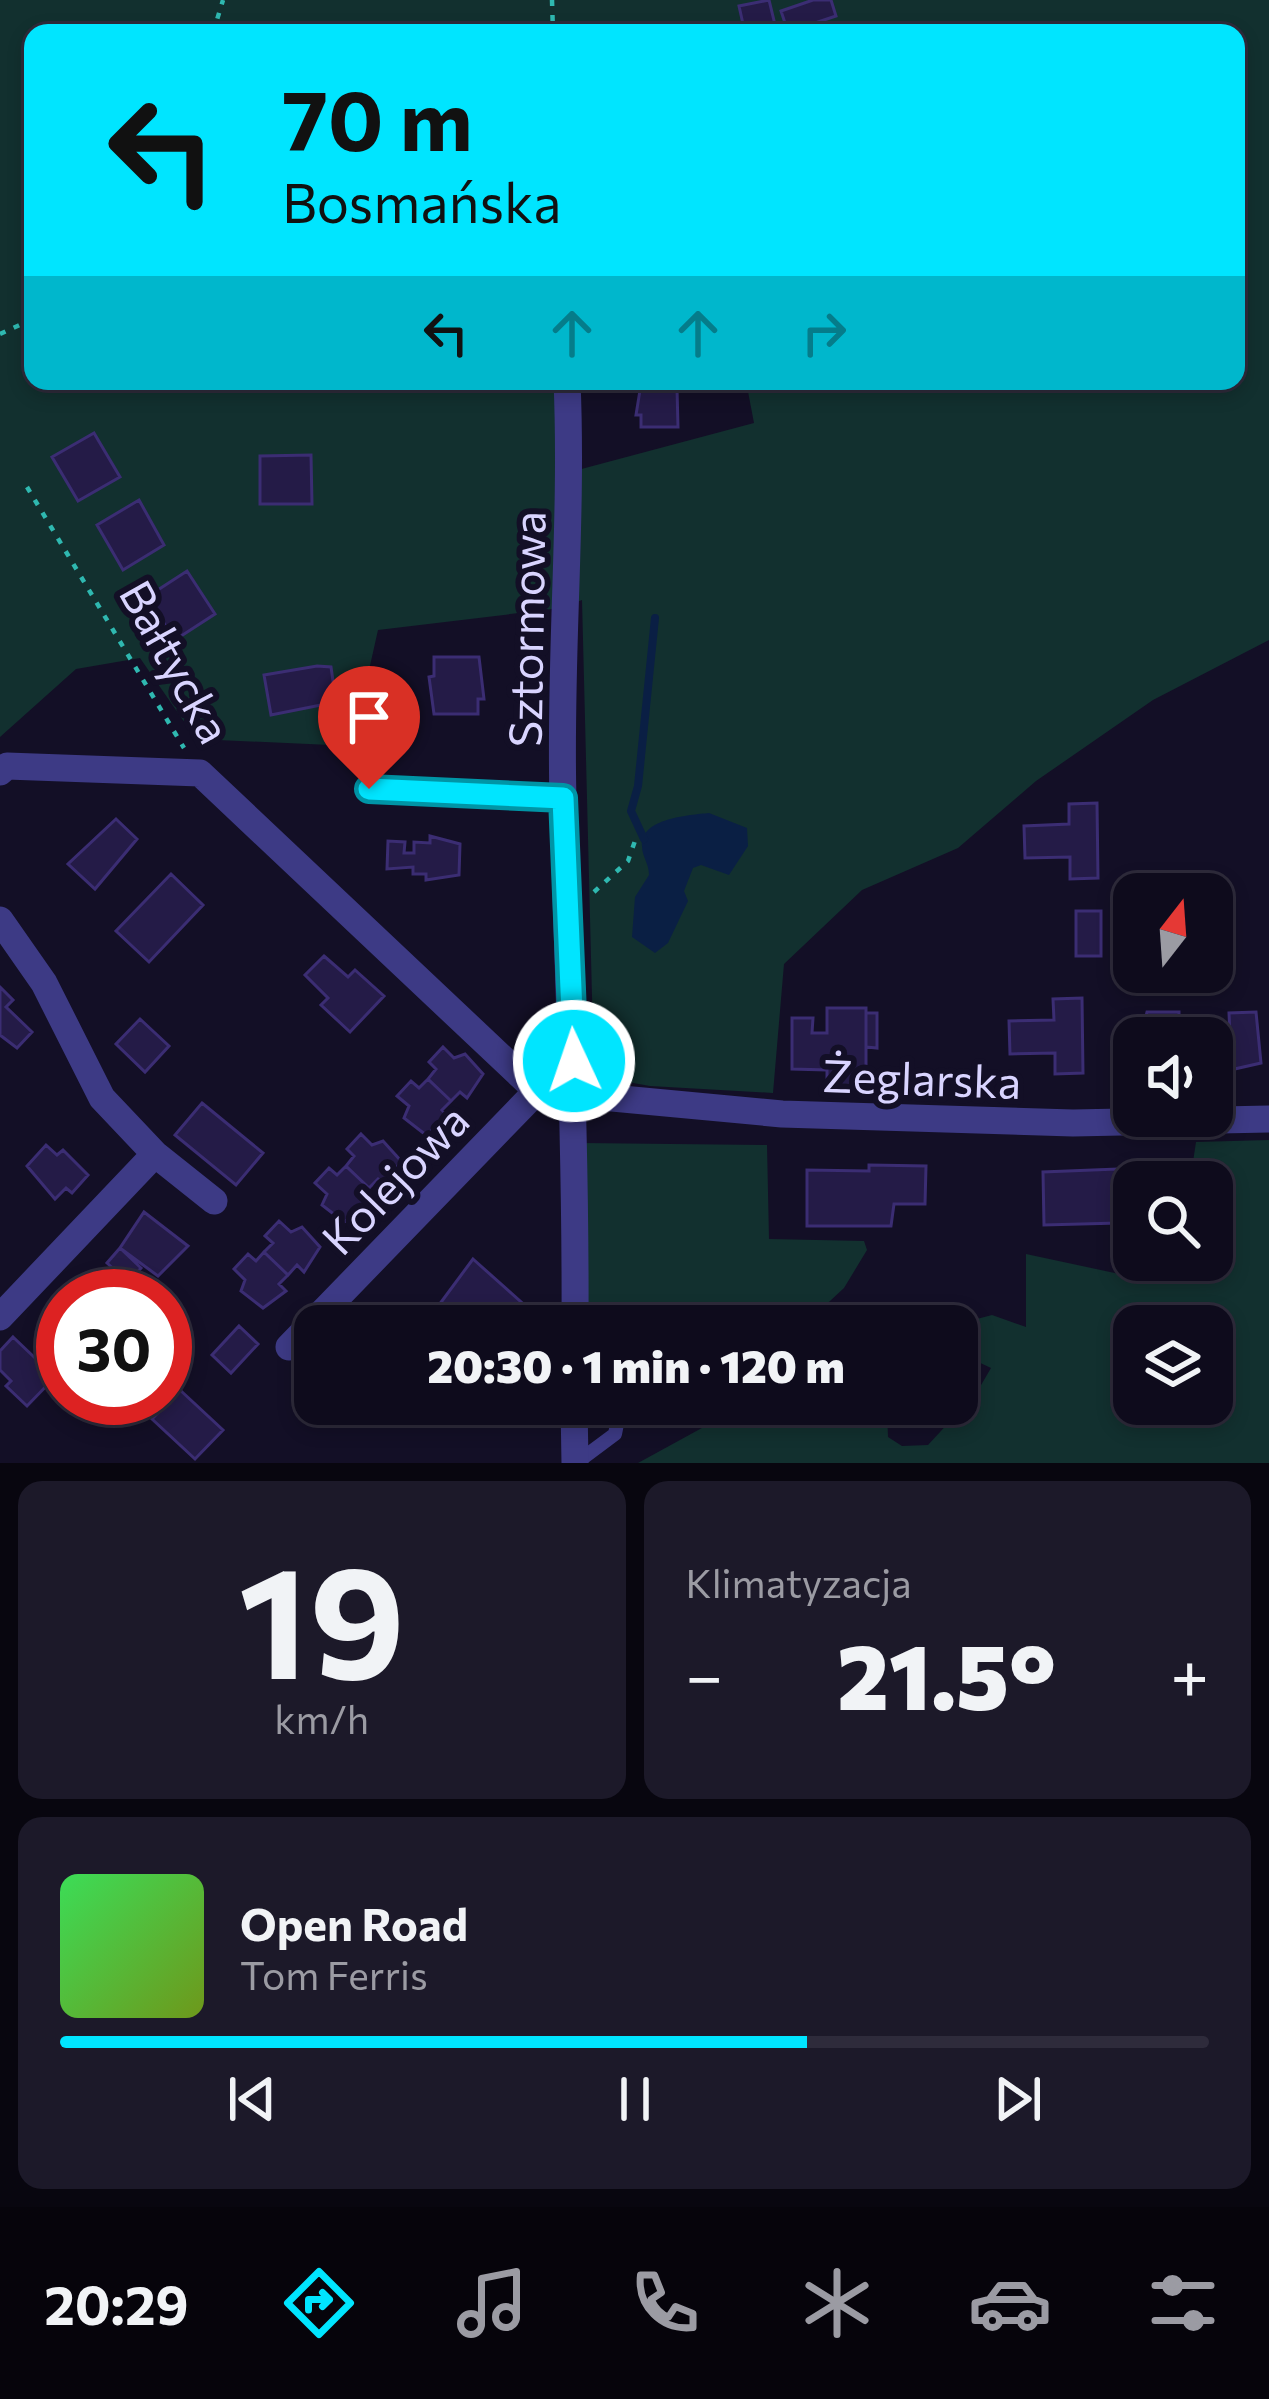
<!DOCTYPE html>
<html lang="pl">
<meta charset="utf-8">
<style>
body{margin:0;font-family:Commissioner,sans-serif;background:#1c1929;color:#f1f3f6;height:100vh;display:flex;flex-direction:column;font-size:45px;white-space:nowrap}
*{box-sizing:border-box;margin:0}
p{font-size:39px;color:#9b9ba3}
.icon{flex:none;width:66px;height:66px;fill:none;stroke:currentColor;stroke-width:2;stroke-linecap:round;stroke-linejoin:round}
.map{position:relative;height:1463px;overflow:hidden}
.sheet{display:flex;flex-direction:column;gap:18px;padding:18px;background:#08060f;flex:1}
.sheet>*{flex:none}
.banner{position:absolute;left:24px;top:24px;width:1221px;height:366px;border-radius:24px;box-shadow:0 6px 18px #0003,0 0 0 3px #2e2b3b;background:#00e5ff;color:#111;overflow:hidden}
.needle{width:78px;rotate:17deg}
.tools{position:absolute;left:1113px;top:873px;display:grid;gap:24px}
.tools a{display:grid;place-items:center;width:120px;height:120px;border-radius:24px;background:#0e0b1c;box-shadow:0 6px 18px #0003,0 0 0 3px #2e2b3b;font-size:60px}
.speed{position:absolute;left:36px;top:1269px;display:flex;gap:24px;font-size:60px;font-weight:700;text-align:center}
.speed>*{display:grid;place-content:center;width:156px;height:156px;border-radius:50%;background:#0e0b1c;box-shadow:0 6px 18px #0003,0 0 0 3px #2e2b3b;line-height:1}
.speed .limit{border:18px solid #d22;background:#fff;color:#111}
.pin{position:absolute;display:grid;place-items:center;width:102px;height:102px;color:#fff;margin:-123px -51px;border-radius:50% 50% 50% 0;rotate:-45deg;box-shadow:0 0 12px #0007}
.pin .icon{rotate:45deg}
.me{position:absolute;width:132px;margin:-66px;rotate:357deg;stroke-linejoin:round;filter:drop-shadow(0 0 9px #0008)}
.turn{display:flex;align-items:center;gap:42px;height:252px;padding:0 60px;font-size:54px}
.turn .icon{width:156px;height:156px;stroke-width:2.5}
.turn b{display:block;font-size:84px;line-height:102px}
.lanes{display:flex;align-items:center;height:114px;padding:0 60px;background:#0003;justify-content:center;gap:60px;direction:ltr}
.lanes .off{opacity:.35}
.big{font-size:90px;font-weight:800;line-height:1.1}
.sheet .widget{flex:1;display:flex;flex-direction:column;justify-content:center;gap:18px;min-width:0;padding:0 42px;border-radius:24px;background:#1c1929}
.sheet .dial{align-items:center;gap:0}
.dial b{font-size:156px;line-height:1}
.song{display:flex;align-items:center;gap:36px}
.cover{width:144px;height:144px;border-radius:18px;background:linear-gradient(135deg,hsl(130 70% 55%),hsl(80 70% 35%))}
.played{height:12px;border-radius:6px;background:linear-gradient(90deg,#00e5ff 65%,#2e2b3b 65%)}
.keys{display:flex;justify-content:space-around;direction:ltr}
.heat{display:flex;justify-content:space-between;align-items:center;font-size:66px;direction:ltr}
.sheet .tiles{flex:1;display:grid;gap:18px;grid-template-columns:1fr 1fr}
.widget:last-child{grid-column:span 2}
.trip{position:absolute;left:294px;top:1305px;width:684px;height:120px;border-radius:24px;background:#0e0b1c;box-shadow:0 6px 18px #0003,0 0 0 3px #2e2b3b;font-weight:800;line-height:120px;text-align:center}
.menu{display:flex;height:192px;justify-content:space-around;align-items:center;background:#06040b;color:#9b9ba3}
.menu .icon{width:84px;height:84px}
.menu .active{color:#00e5ff}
.menu b{font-size:54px;color:#f1f3f6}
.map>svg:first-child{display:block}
.green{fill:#12302f;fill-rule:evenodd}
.water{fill:#0a1f44}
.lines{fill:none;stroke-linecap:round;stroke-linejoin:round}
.stream{stroke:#0a1f44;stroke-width:8}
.building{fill:#241b47;stroke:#3b2d73;stroke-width:3}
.path{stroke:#2fb8b0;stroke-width:4.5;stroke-dasharray:6 9;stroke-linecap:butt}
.lane{stroke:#3d3a85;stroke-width:14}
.street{stroke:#3d3a85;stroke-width:27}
.route-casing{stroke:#0095a6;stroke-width:30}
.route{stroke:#00e5ff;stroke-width:21}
.labels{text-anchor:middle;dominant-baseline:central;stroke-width:12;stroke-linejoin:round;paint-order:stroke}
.street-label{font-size:45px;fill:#d9d4ff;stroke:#130f26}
</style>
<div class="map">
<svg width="1269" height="1463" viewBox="0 0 1269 1463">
<rect width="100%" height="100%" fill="#130f26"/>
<path class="green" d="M0 0H1269V640L1153 700 1036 781 958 848 862 890 784 964 773 1093 650 1086 594 1076 582 600 561 608 378 630 352 746 196 739 140 658 76 669 0 737ZM826 29 1236 33V381H746L754 423 559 475 556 381H33V33Z
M1269 1140V1463H638L711 1423 751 1419 783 1404 887 1413 888 1437 902 1446 928 1445 977 1392 991 1368 957 1352 958 1324 992 1315 1026 1327V1254L1124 1275 1151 1260H1212V1182H1190L1196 1142ZM1212 1326V1404H1134V1326Z
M580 1143 767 1145 769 1239 864 1241 867 1250 844 1288 803 1326H578Z"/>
<path class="water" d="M709 813 747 828 748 846 729 875 701 865 693 868 684 891 688 901 668 943 655 953 632 937 635 897 649 875C649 863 642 857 642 846 640 818 690 815 709 813Z"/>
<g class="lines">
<path class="stream" d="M644 839 631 811 638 786 655 618"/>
</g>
<path class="building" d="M769 0 777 33H745L739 6Z
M813 0H831L836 16 788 32 781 11Z
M670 381H688V388H677L678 427H641V415H636L641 384Z
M94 433 120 477 78 501 52 457Z
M311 455 312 504H260V456Z
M139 500 164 545 123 570 97 525Z
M187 571 215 614 175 640 147 597Z
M434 657H479L484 699H478V714H434L429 677 434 676Z
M317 666 331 667 336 702 271 715 264 675Z
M1097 803 1098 878 1070 879V857L1025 858 1024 826 1069 824V804Z
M116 819 137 839 95 889 68 864Z
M430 836 460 844 459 875 426 880V874H413V867L387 869 388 841 405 842 404 853H414V842L430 843Z
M171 874 203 905 149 962 116 931Z
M1076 911H1101V956H1076Z
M324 956 348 977 355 970 384 996 350 1032 321 1005 328 998 305 975Z
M0 987 13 1000 6 1007 32 1032 17 1048 0 1035Z
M1082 998 1083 1073 1055 1074V1053L1010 1054 1009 1021 1054 1020 1053 999Z
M827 1008H866V1085L827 1084V1070L792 1069V1018H813L812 1033H827Z
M1147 1012H1179V1028H1186V1038H1141Z
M1256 1012 1261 1063 1230 1070V1064H1218L1217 1037 1230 1036 1229 1013Z
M866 1013H877V1048L866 1047Z
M140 1019 169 1046 145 1072 116 1044Z
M443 1047 454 1058 465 1054 483 1074 467 1098 460 1092 451 1101 428 1079 436 1069 429 1062Z
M428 1079 451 1101 442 1110 449 1117 426 1135 404 1118 409 1106 397 1096 411 1081 419 1088Z
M202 1103 263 1153 236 1185 175 1135Z
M361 1134 372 1145 383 1141 401 1161 385 1185 378 1179 369 1188 346 1166 354 1156 347 1149Z
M46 1145 57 1155 63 1150 88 1175 72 1193 66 1188 55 1199 27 1166Z
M869 1165 926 1166 925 1204H894L891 1226H807V1170L869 1171Z
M346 1166 369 1188 360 1197 368 1204 344 1222 322 1205 327 1194 315 1183 329 1168 337 1175Z
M1117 1169 1118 1223 1044 1225 1043 1172Z
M144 1212 188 1246 158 1276 120 1248Z
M279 1221 291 1232 302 1227 320 1247 304 1272 297 1265 288 1275 264 1252 273 1243 265 1236Z
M120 1248 141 1268 118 1294 108 1284 118 1273 107 1263Z
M264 1252 288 1275 279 1284 286 1291 263 1308 241 1291 245 1280 234 1269 248 1254 256 1261Z
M473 1259 530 1310 518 1326H500L474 1307 462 1321 439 1305Z
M239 1326 258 1344 231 1373 212 1355Z
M13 1337 55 1377 27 1406 6 1386 11 1381 0 1370V1351Z
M180 1390 223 1430 195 1459 152 1419Z"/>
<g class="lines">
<path class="path" d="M552 0 553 33
M213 33 223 0
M0 334 33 319
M27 487 184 748
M594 892 628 861 636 838"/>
<path class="lane" d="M576 1463 615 1434 621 1404"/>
<path class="street" d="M567 381C573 521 559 660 563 799 568 975 576 1150 575 1326
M0 772 7 766 200 773 537 1091
M369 789 563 798
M0 920 44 983 102 1098 155 1154 214 1201
M537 1091 782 1114 1073 1123 1269 1119
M0 1317 155 1154
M289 1347 537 1091
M574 1404 575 1463"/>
</g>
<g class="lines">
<defs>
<path id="route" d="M369 789 563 798 574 1061"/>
</defs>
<use href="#route" class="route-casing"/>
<use href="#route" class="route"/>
</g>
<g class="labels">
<g class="street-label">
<text transform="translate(525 629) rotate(-89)">Sztormowa</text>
<text transform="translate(177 661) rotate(61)">Bałtycka</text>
<text transform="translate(922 1077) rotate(2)">Żeglarska</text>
<text transform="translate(394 1178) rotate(-46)">Kolejowa</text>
</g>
</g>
</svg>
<div class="tools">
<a><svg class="needle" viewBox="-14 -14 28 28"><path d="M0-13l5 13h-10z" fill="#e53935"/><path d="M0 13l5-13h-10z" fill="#9b9ba3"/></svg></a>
<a><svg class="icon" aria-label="sound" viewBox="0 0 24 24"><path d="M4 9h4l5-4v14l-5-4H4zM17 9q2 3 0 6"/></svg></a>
<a><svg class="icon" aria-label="search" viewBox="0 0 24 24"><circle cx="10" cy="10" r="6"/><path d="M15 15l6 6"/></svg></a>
<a><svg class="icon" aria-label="layers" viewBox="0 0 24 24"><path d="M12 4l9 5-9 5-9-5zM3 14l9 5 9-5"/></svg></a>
</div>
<div class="speed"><div class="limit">30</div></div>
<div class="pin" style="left:369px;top:789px;background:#d93025"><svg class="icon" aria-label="arrive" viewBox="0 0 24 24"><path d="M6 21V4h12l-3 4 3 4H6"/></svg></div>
<svg class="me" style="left:574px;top:1061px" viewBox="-20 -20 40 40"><circle r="17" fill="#00e5ff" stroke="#fff" stroke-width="3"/><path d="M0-11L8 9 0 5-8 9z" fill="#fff"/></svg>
<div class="trip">20:30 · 1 min · 120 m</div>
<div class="banner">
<div class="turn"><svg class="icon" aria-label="left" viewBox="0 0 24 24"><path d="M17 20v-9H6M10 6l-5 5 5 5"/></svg><div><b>70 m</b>Bosmańska</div></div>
<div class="lanes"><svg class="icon" aria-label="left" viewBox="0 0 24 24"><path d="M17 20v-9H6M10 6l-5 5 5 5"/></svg><svg class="icon off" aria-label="ahead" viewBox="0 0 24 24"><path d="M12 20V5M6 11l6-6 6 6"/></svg><svg class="icon off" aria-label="ahead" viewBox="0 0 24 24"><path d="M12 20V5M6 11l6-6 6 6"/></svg><svg class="icon off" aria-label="right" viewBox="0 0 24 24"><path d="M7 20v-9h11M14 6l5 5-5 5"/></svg></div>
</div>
</div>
<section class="sheet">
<div class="tiles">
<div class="widget dial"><b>19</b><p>km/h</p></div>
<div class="widget"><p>Klimatyzacja</p>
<div class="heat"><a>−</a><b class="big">21.5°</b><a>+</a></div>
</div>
<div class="widget">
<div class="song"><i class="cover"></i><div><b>Open Road</b><p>Tom Ferris</p></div></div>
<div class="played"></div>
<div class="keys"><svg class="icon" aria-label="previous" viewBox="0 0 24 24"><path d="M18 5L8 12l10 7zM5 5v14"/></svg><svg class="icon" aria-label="pause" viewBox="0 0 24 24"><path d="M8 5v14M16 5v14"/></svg><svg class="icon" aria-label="next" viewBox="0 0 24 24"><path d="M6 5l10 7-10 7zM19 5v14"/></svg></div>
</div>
</div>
</section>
<nav class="menu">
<b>20:29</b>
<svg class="icon active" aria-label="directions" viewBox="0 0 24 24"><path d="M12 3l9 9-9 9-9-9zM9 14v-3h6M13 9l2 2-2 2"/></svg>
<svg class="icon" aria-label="music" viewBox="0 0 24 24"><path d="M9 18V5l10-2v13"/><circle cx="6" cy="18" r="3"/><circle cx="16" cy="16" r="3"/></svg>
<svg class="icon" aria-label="phone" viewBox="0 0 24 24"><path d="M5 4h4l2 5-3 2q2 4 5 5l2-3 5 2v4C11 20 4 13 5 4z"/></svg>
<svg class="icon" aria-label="climate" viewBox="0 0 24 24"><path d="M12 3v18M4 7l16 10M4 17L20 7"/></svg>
<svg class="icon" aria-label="car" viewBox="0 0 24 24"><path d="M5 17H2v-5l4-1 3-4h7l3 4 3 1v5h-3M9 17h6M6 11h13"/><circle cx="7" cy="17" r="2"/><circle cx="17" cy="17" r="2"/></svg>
<svg class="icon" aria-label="filters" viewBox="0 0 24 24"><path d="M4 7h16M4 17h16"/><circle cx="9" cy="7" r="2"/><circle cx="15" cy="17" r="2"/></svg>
</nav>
